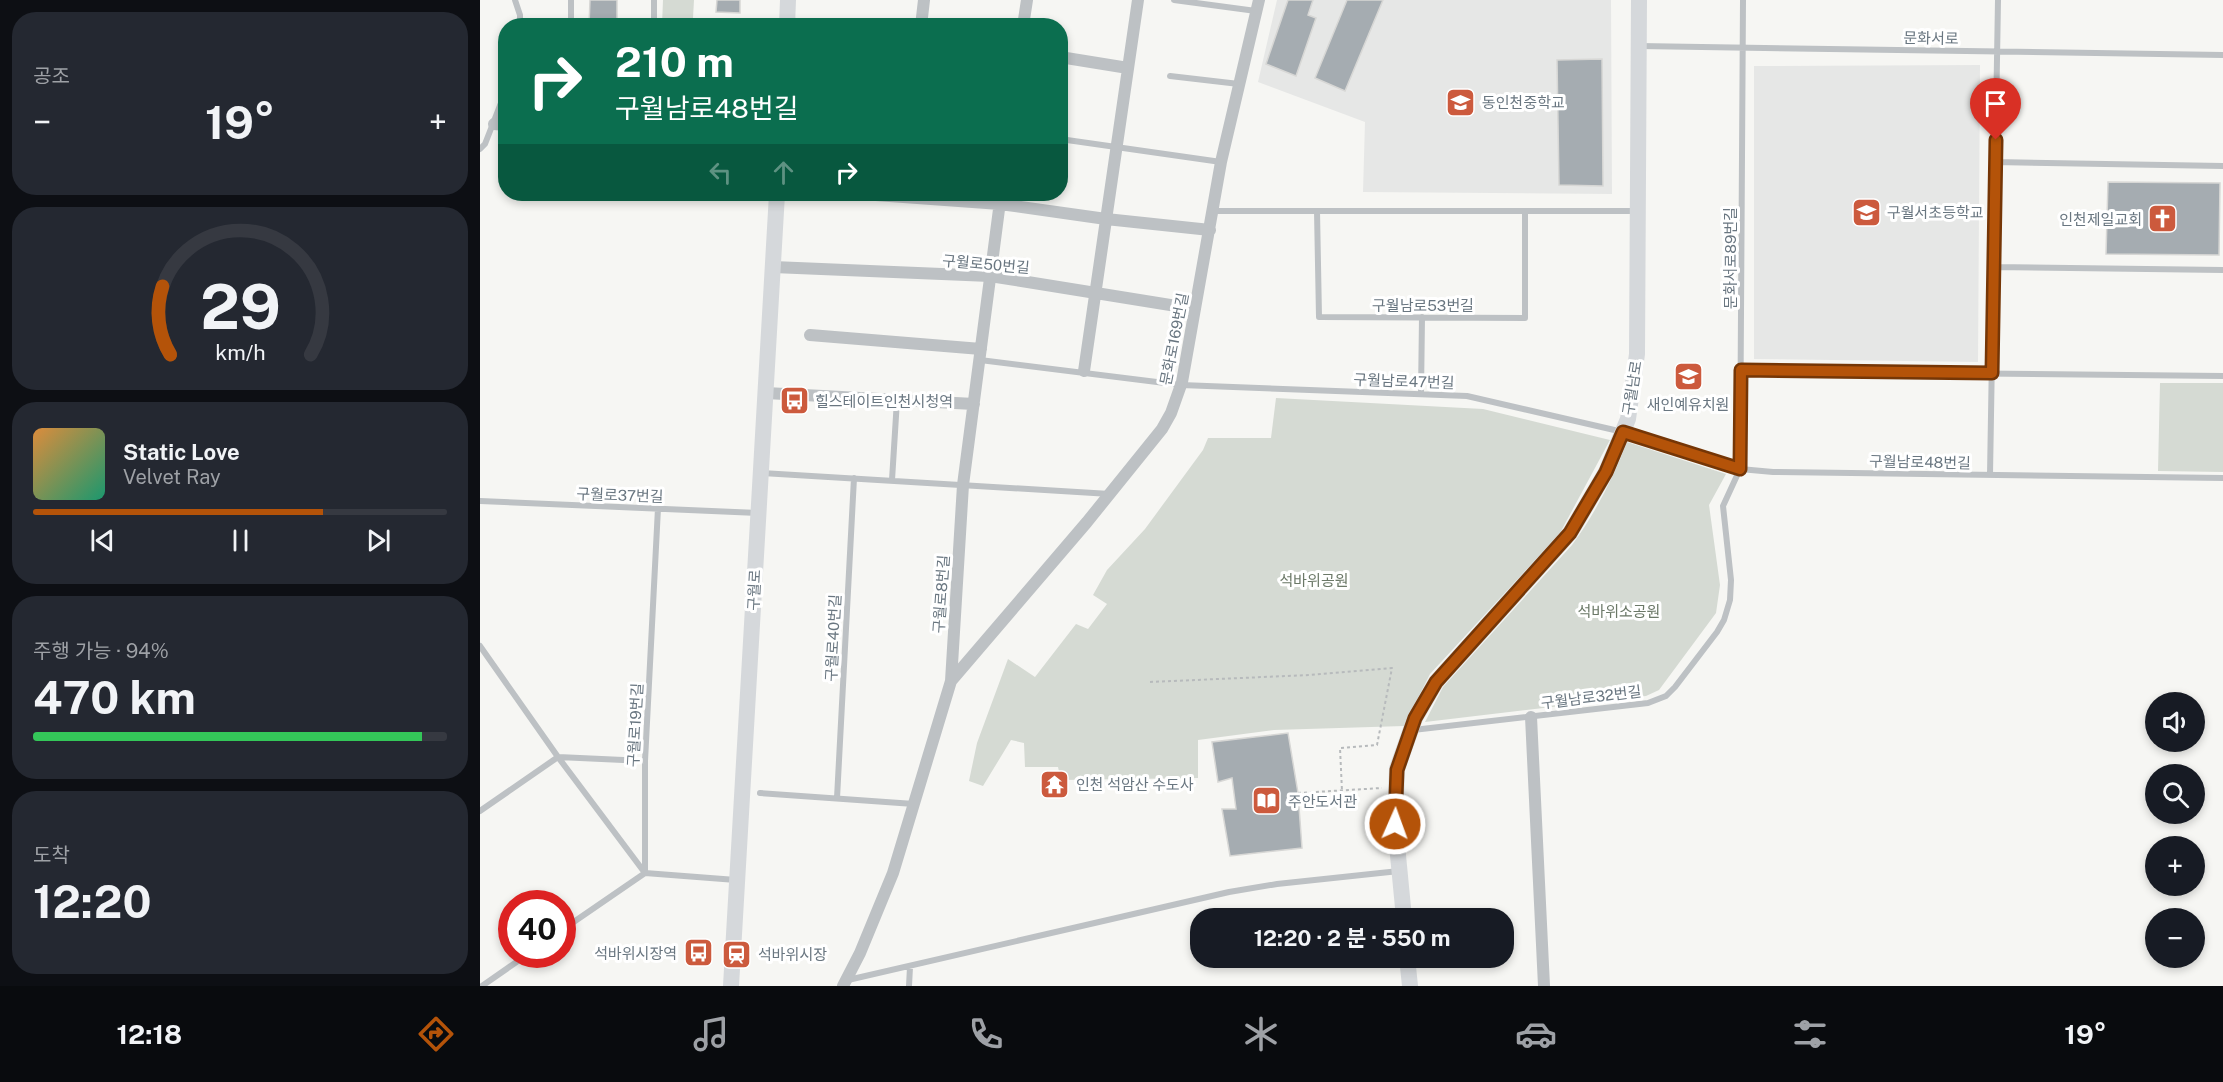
<!DOCTYPE html>
<html lang="ko">
<meta charset="utf-8">
<style>
body{margin:0;font-family:"Public Sans","Noto Sans KR",sans-serif;background:#242831;color:#f1f3f6;height:100vh;display:flex;flex-direction:column;font-size:22px;white-space:nowrap}
*{box-sizing:border-box;margin:0}
p{font-size:20px;color:#9ea1a6}
.icon{flex:none;width:33px;height:33px;fill:none;stroke:currentColor;stroke-width:2;stroke-linecap:round;stroke-linejoin:round}
.map{position:relative;flex:1;overflow:hidden}
.side{display:flex;flex-direction:column;gap:12px;padding:12px;background:#0d0f14;width:480px}
.side>*{flex:none}
.top-card{position:absolute;left:18px;top:18px;width:570px;height:183px;border-radius:24px;box-shadow:0 3px 9px #0003;background:#0b6e4f;color:#fff;overflow:hidden}
.controls{position:absolute;left:1665px;top:692px;display:grid;gap:12px}
.controls a{display:grid;place-items:center;width:60px;height:60px;border-radius:50%;background:#171b24;box-shadow:0 3px 9px #0003;font-size:30px}
.speed{position:absolute;left:18px;top:890px;display:flex;gap:12px;font-size:30px;font-weight:700;text-align:center}
.speed>*{display:grid;place-content:center;width:78px;height:78px;border-radius:50%;background:#171b24;box-shadow:0 3px 9px #0003;line-height:1}
.speed .limit{border:9px solid #d22;background:#fff;color:#111}
.pin{position:absolute;display:grid;place-items:center;width:51px;height:51px;color:#fff;margin:-62px -26px;border-radius:50% 50% 50% 0;rotate:-45deg;box-shadow:0 0 6px #0007}
.pin .icon{rotate:45deg}
.me{position:absolute;width:66px;margin:-33px;rotate:2deg;stroke-linejoin:round;filter:drop-shadow(0 0 4px #0008)}
.turn{display:flex;align-items:center;gap:21px;height:126px;padding:0 18px;font-size:27px}
.turn .icon{width:78px;height:78px;stroke-width:2.5}
.turn b{display:block;font-size:42px;line-height:51px}
.lanes{display:flex;align-items:center;height:57px;padding:0 18px;background:#0003;justify-content:center;gap:30px;direction:ltr}
.lanes .off{opacity:.35}
.big{font-size:45px;font-weight:700;line-height:1.1}
.side .widget{flex:1;display:flex;flex-direction:column;justify-content:center;gap:9px;min-width:0;padding:0 21px;border-radius:24px;background:#242831}
.side .dial{align-items:center;gap:0}
.dial svg{height:156px;overflow:visible;fill:none;stroke:#363941;stroke-width:7;stroke-linecap:round;text-anchor:middle}
.dial text{fill:#f1f3f6;stroke:none}
.song{display:flex;align-items:center;gap:18px}
.cover{width:72px;height:72px;border-radius:9px;background:linear-gradient(135deg,hsl(30 70% 55%),hsl(160 70% 35%))}
.played{height:6px;border-radius:3px;background:linear-gradient(90deg,#b45309 70%,#363941 70%)}
.keys{display:flex;justify-content:space-around;direction:ltr}
.heat{display:flex;justify-content:space-between;align-items:center;font-size:33px;direction:ltr}
.charge{height:9px;border-radius:4px;background:linear-gradient(90deg,#34c759 94%,#363941 0)}
.trip{position:absolute;left:710px;top:908px;width:324px;height:60px;border-radius:24px;background:#171b24;box-shadow:0 3px 9px #0003;font-weight:700;line-height:60px;text-align:center}
.menu{display:flex;height:96px;justify-content:space-around;align-items:center;background:#090b0e;color:#9ea1a6}
.menu .icon{width:42px;height:42px}
.menu .active{color:#b45309}
.menu b{font-size:27px;color:#f1f3f6}
main{display:flex;flex:1;min-height:0}
.map>svg:first-child{display:block}
.built{fill:#e6e7e6}
.green{fill:#d5dad3}
.building{fill:#a5acb1;stroke:#d7d7d5;stroke-width:1.5}
.lines{fill:none;stroke-linecap:round;stroke-linejoin:round}
.path{stroke:#b7babc;stroke-width:2;stroke-dasharray:3 3;stroke-linecap:butt}
.lane{stroke:#bdc1c4;stroke-width:6}
.street{stroke:#bdc1c4;stroke-width:12}
.secondary{stroke:#d5d8db;stroke-width:16}
.route-casing{stroke:#753606;stroke-width:15}
.route{stroke:#b45309;stroke-width:10}
.labels{text-anchor:middle;dominant-baseline:central;stroke-width:6;stroke-linejoin:round;paint-order:stroke}
.street-label{font-size:15px;fill:#697680;stroke:#fff}
.poi-label{font-size:15px;fill:#697680;stroke:#fff;text-anchor:start}
.park-label{font-size:15px;fill:#6b7867;stroke:#fff}
</style>
<main>
<section class="side">
<div class="widget"><p>공조</p>
<div class="heat"><a>−</a><b class="big">19°</b><a>+</a></div>
</div>
<div class="widget dial"><svg viewBox="0 0 100 80">
<path d="M14 69A42 42 0 1 1 86 69"/>
<path d="M14 69A42 42 0 0 1 10 34" stroke="#b45309"/>
<text x="50" y="56" font-size="32" font-weight="700">29</text>
<text x="50" y="72" font-size="11">km/h</text>
</svg></div>
<div class="widget">
<div class="song"><i class="cover"></i><div><b>Static Love</b><p>Velvet Ray</p></div></div>
<div class="played"></div>
<div class="keys"><svg class="icon" aria-label="previous" viewBox="0 0 24 24"><path d="M18 5L8 12l10 7zM5 5v14"/></svg><svg class="icon" aria-label="pause" viewBox="0 0 24 24"><path d="M8 5v14M16 5v14"/></svg><svg class="icon" aria-label="next" viewBox="0 0 24 24"><path d="M6 5l10 7-10 7zM19 5v14"/></svg></div>
</div>
<div class="widget"><p>주행 가능 · 94%</p><b class="big">470 km</b><div class="charge"></div></div>
<div class="widget"><p>도착</p><b class="big">12:20</b></div>
</section>
<div class="map">
<svg width="1743" height="986" viewBox="0 0 1743 986">
<rect width="100%" height="100%" fill="#f6f6f3"/>
<path class="built" d="M797 0H1131L1132 194 883 192 885 122 778 82Z
M1500 65 1498 362 1274 359V66Z"/>
<path class="green" d="M183 0H214L213 18 221 25H182Z
M1680 383H1743V472L1678 471Z
M796 398 1003 409 1130 440 1080 533 950 674 924 726 794 730 718 740V778L581 780 578 767H545L544 743 531 740 503 786 489 781 497 743 528 659 555 677 596 624 608 629 627 604 613 595 627 570 665 529 723 450 728 438H791Z
M1147 442 1246 474 1229 505 1240 585 1236 613 1179 690 1166 696 945 722 963 687 1092 545C1115 514 1133 478 1147 442Z"/>
<path class="building" d="M110 0H137V26H109Z
M237 0H260V13L236 12Z
M808 0H833L828 15 836 18 816 76 786 64Z
M867 0H903L865 91 835 78Z
M1122 59 1123 186 1079 185 1077 60Z
M1628 182 1740 183 1739 255 1626 254Z
M808 733 818 793 822 848 750 856 742 809H756L752 778 738 782 732 742Z"/>
<g class="lines">
<path class="path" d="M670 682 829 675 912 668 897 745 860 748 862 791
M818 793 902 788"/>
<path class="lane" d="M35 0 40 15V26
M694 0 776 11
M91 26V0
M174 26V0
M1159 46 1743 55
M690 76 759 84
M580 139 741 162
M0 149 5 144 26 90
M1515 162 1743 166
M733 211H1155
M837 211 839 317 1045 318V211
M1514 267 1743 270
M500 360 701 385 987 396 1143 432 1260 469 1293 472 1743 478
M1261 371 1743 376
M941 394 942 317
M281 473 630 494
M1510 475 1518 0
M412 480 417 400
M0 501 278 513
M0 646 78 757 165 873
M933 730 1168 703 1186 696 1195 687 1237 632 1244 620 1250 600 1251 580 1243 506 1260 469 1263 0
M280 793 434 804
M357 798 374 478
M0 811 78 757 165 761
M165 873V761L178 508
M82 930 165 873 256 880
M368 980 749 892 797 884 919 871
M2 986 48 954
M429 986 430 967"/>
<path class="street" d="M307 23 332 26
M441 26 444 0
M543 26 547 0
M580 57 648 68
M14 124 26 125
M382 194 520 204 626 219 730 230
M293 267 510 276 715 309
M330 335 501 349
M604 371 658 0
M286 393 494 404
M471 681 607 522 682 429 691 413 702 382 741 162 779 0
M1051 717 1064 986
M363 986 380 953 413 873 471 681 483 485 521 194"/>
<path class="secondary" d="M307 26 308 0
M924 918 915 824 917 769 935 718 956 682 1090 533 1126 472 1148 419 1157 354 1159 0
M927 957 930 986
M251 986 297 194"/>
</g>
<g class="lines">
<defs>
<path id="route" d="M915 824 917 770 935 718 956 682 1090 533 1126 472 1143 432 1260 469 1261 370 1512 373 1516 140"/>
</defs>
<use href="#route" class="route-casing"/>
<use href="#route" class="route"/>
</g>
<defs>
<symbol id="school-square" viewBox="-11 -11 22 22"><rect x="-9" y="-9" width="18" height="18" rx="4" fill="#cc5a3d" stroke="#fff"/><path d="M0-5L7-2L0 1L-7-2ZM-4 1L0 2.5L4 1V4Q0 6-4 4Z" fill="#fff"/></symbol>
<symbol id="church-square" viewBox="-11 -11 22 22"><rect x="-9" y="-9" width="18" height="18" rx="4" fill="#cc5a3d" stroke="#fff"/><path d="M-1.2-6h2.4v3.5h3.3v2.4h-3.3V6h-2.4V-.1h-3.3v-2.4h3.3Z" fill="#fff"/></symbol>
<symbol id="bus-square" viewBox="-11 -11 22 22"><rect x="-9" y="-9" width="18" height="18" rx="4" fill="#cc5a3d" stroke="#fff"/><path d="M-5-6H5V4H4V6H2V4H-2V6H-4V4H-5ZM-3.5-4V0h7V-4ZM-3.5 1.2v1.5H-2V1.2ZM2 1.2v1.5H3.5V1.2Z" fill="#fff"/></symbol>
<symbol id="temple-square" viewBox="-11 -11 22 22"><rect x="-9" y="-9" width="18" height="18" rx="4" fill="#cc5a3d" stroke="#fff"/><path d="M0-6L5-2H3V0L6.5 2.5H4V6H1.5V3h-3V6H-4V2.5H-6.5L-3 0V-2H-5Z" fill="#fff"/></symbol>
<symbol id="library-square" viewBox="-11 -11 22 22"><rect x="-9" y="-9" width="18" height="18" rx="4" fill="#cc5a3d" stroke="#fff"/><path d="M-6-4Q-3-5.5-.7-3.5V5Q-3 3-6 4ZM6-4Q3-5.5 .7-3.5V5Q3 3 6 4Z" fill="#fff"/></symbol>
<symbol id="station-square" viewBox="-11 -11 22 22"><rect x="-9" y="-9" width="18" height="18" rx="4" fill="#cc5a3d" stroke="#fff"/><path d="M-3-6H3Q5-6 5-4V2Q5 4 3 4L4.5 6H3L1.5 4h-3L-3 6H-4.5L-3 4Q-5 4-5 2V-4Q-5-6-3-6ZM-3.5-4v3h7v-3ZM-3.5 1v1.5H-2V1ZM2 1v1.5H3.5V1Z" fill="#fff"/></symbol>
</defs>
<g fill-rule="evenodd">
<use href="#school-square" x="964" y="86" width="33" height="33"/>
<use href="#school-square" x="1370" y="196" width="33" height="33"/>
<use href="#church-square" x="1666" y="202" width="33" height="33"/>
<use href="#school-square" x="1192" y="360" width="33" height="33"/>
<use href="#bus-square" x="298" y="384" width="33" height="33"/>
<use href="#temple-square" x="558" y="768" width="33" height="33"/>
<use href="#library-square" x="770" y="784" width="33" height="33"/>
<use href="#bus-square" x="202" y="936" width="33" height="33"/>
<use href="#station-square" x="240" y="938" width="33" height="33"/>
</g>
<g class="labels">
<g class="street-label">
<text transform="translate(1451 38) rotate(1)">문화서로</text>
<text transform="translate(1250 258) rotate(-90)">문화서로89번길</text>
<text transform="translate(506 264) rotate(5)">구월로50번길</text>
<text x="943" y="305">구월남로53번길</text>
<text transform="translate(694 339) rotate(-79)">문화로169번길</text>
<text transform="translate(924 381) rotate(2)">구월남로47번길</text>
<text transform="translate(1152 388) rotate(-81)">구월남로</text>
<text transform="translate(1440 462) rotate(1)">구월남로48번길</text>
<text transform="translate(140 495) rotate(2)">구월로37번길</text>
<text transform="translate(274 590) rotate(-87)">구월로</text>
<text transform="translate(461 594) rotate(-86)">구월로8번길</text>
<text transform="translate(353 638) rotate(-87)">구월로40번길</text>
<text transform="translate(1111 697) rotate(-7)">구월남로32번길</text>
<text transform="translate(155 725) rotate(-87)">구월로19번길</text>
</g>
<g class="poi-label">
<text x="1002" y="102">동인천중학교</text>
<text x="1407" y="212">구월서초등학교</text>
<text x="1662" y="219" text-anchor="end">인천제일교회</text>
<text x="335" y="401">힐스테이트인천시청역</text>
<text x="1208" y="404" text-anchor="middle">새인예유치원</text>
<text x="596" y="784">인천 석암산 수도사</text>
<text x="808" y="801">주안도서관</text>
<text x="197" y="953" text-anchor="end">석바위시장역</text>
<text x="278" y="954">석바위시장</text>
</g>
<g class="park-label">
<text x="834" y="580">석바위공원</text>
<text x="1139" y="611">석바위소공원</text>
</g>
</g>
</svg>
<div class="controls">
<a><svg class="icon" aria-label="sound" viewBox="0 0 24 24"><path d="M4 9h4l5-4v14l-5-4H4zM17 9q2 3 0 6"/></svg></a>
<a><svg class="icon" aria-label="search" viewBox="0 0 24 24"><circle cx="10" cy="10" r="6"/><path d="M15 15l6 6"/></svg></a>
<a>+</a>
<a>−</a>
</div>
<div class="speed"><div class="limit">40</div></div>
<div class="pin" style="left:1516px;top:140px;background:#d93025"><svg class="icon" aria-label="arrive" viewBox="0 0 24 24"><path d="M6 21V4h12l-3 4 3 4H6"/></svg></div>
<svg class="me" style="left:915px;top:824px" viewBox="-20 -20 40 40"><circle r="17" fill="#b45309" stroke="#fff" stroke-width="3"/><path d="M0-11L8 9 0 5-8 9z" fill="#fff"/></svg>
<div class="trip">12:20 · 2 분 · 550 m</div>
<div class="top-card">
<div class="turn"><svg class="icon" aria-label="right" viewBox="0 0 24 24"><path d="M7 20v-9h11M14 6l5 5-5 5"/></svg><div><b>210 m</b>구월남로48번길</div></div>
<div class="lanes"><svg class="icon off" aria-label="left" viewBox="0 0 24 24"><path d="M17 20v-9H6M10 6l-5 5 5 5"/></svg><svg class="icon off" aria-label="ahead" viewBox="0 0 24 24"><path d="M12 20V5M6 11l6-6 6 6"/></svg><svg class="icon" aria-label="right" viewBox="0 0 24 24"><path d="M7 20v-9h11M14 6l5 5-5 5"/></svg></div>
</div>
</div>
</main>
<nav class="menu">
<b>12:18</b>
<svg class="icon active" aria-label="directions" viewBox="0 0 24 24"><path d="M12 3l9 9-9 9-9-9zM9 14v-3h6M13 9l2 2-2 2"/></svg>
<svg class="icon" aria-label="music" viewBox="0 0 24 24"><path d="M9 18V5l10-2v13"/><circle cx="6" cy="18" r="3"/><circle cx="16" cy="16" r="3"/></svg>
<svg class="icon" aria-label="phone" viewBox="0 0 24 24"><path d="M5 4h4l2 5-3 2q2 4 5 5l2-3 5 2v4C11 20 4 13 5 4z"/></svg>
<svg class="icon" aria-label="climate" viewBox="0 0 24 24"><path d="M12 3v18M4 7l16 10M4 17L20 7"/></svg>
<svg class="icon" aria-label="car" viewBox="0 0 24 24"><path d="M5 17H2v-5l4-1 3-4h7l3 4 3 1v5h-3M9 17h6M6 11h13"/><circle cx="7" cy="17" r="2"/><circle cx="17" cy="17" r="2"/></svg>
<svg class="icon" aria-label="filters" viewBox="0 0 24 24"><path d="M4 7h16M4 17h16"/><circle cx="9" cy="7" r="2"/><circle cx="15" cy="17" r="2"/></svg>
<b>19°</b>
</nav>
